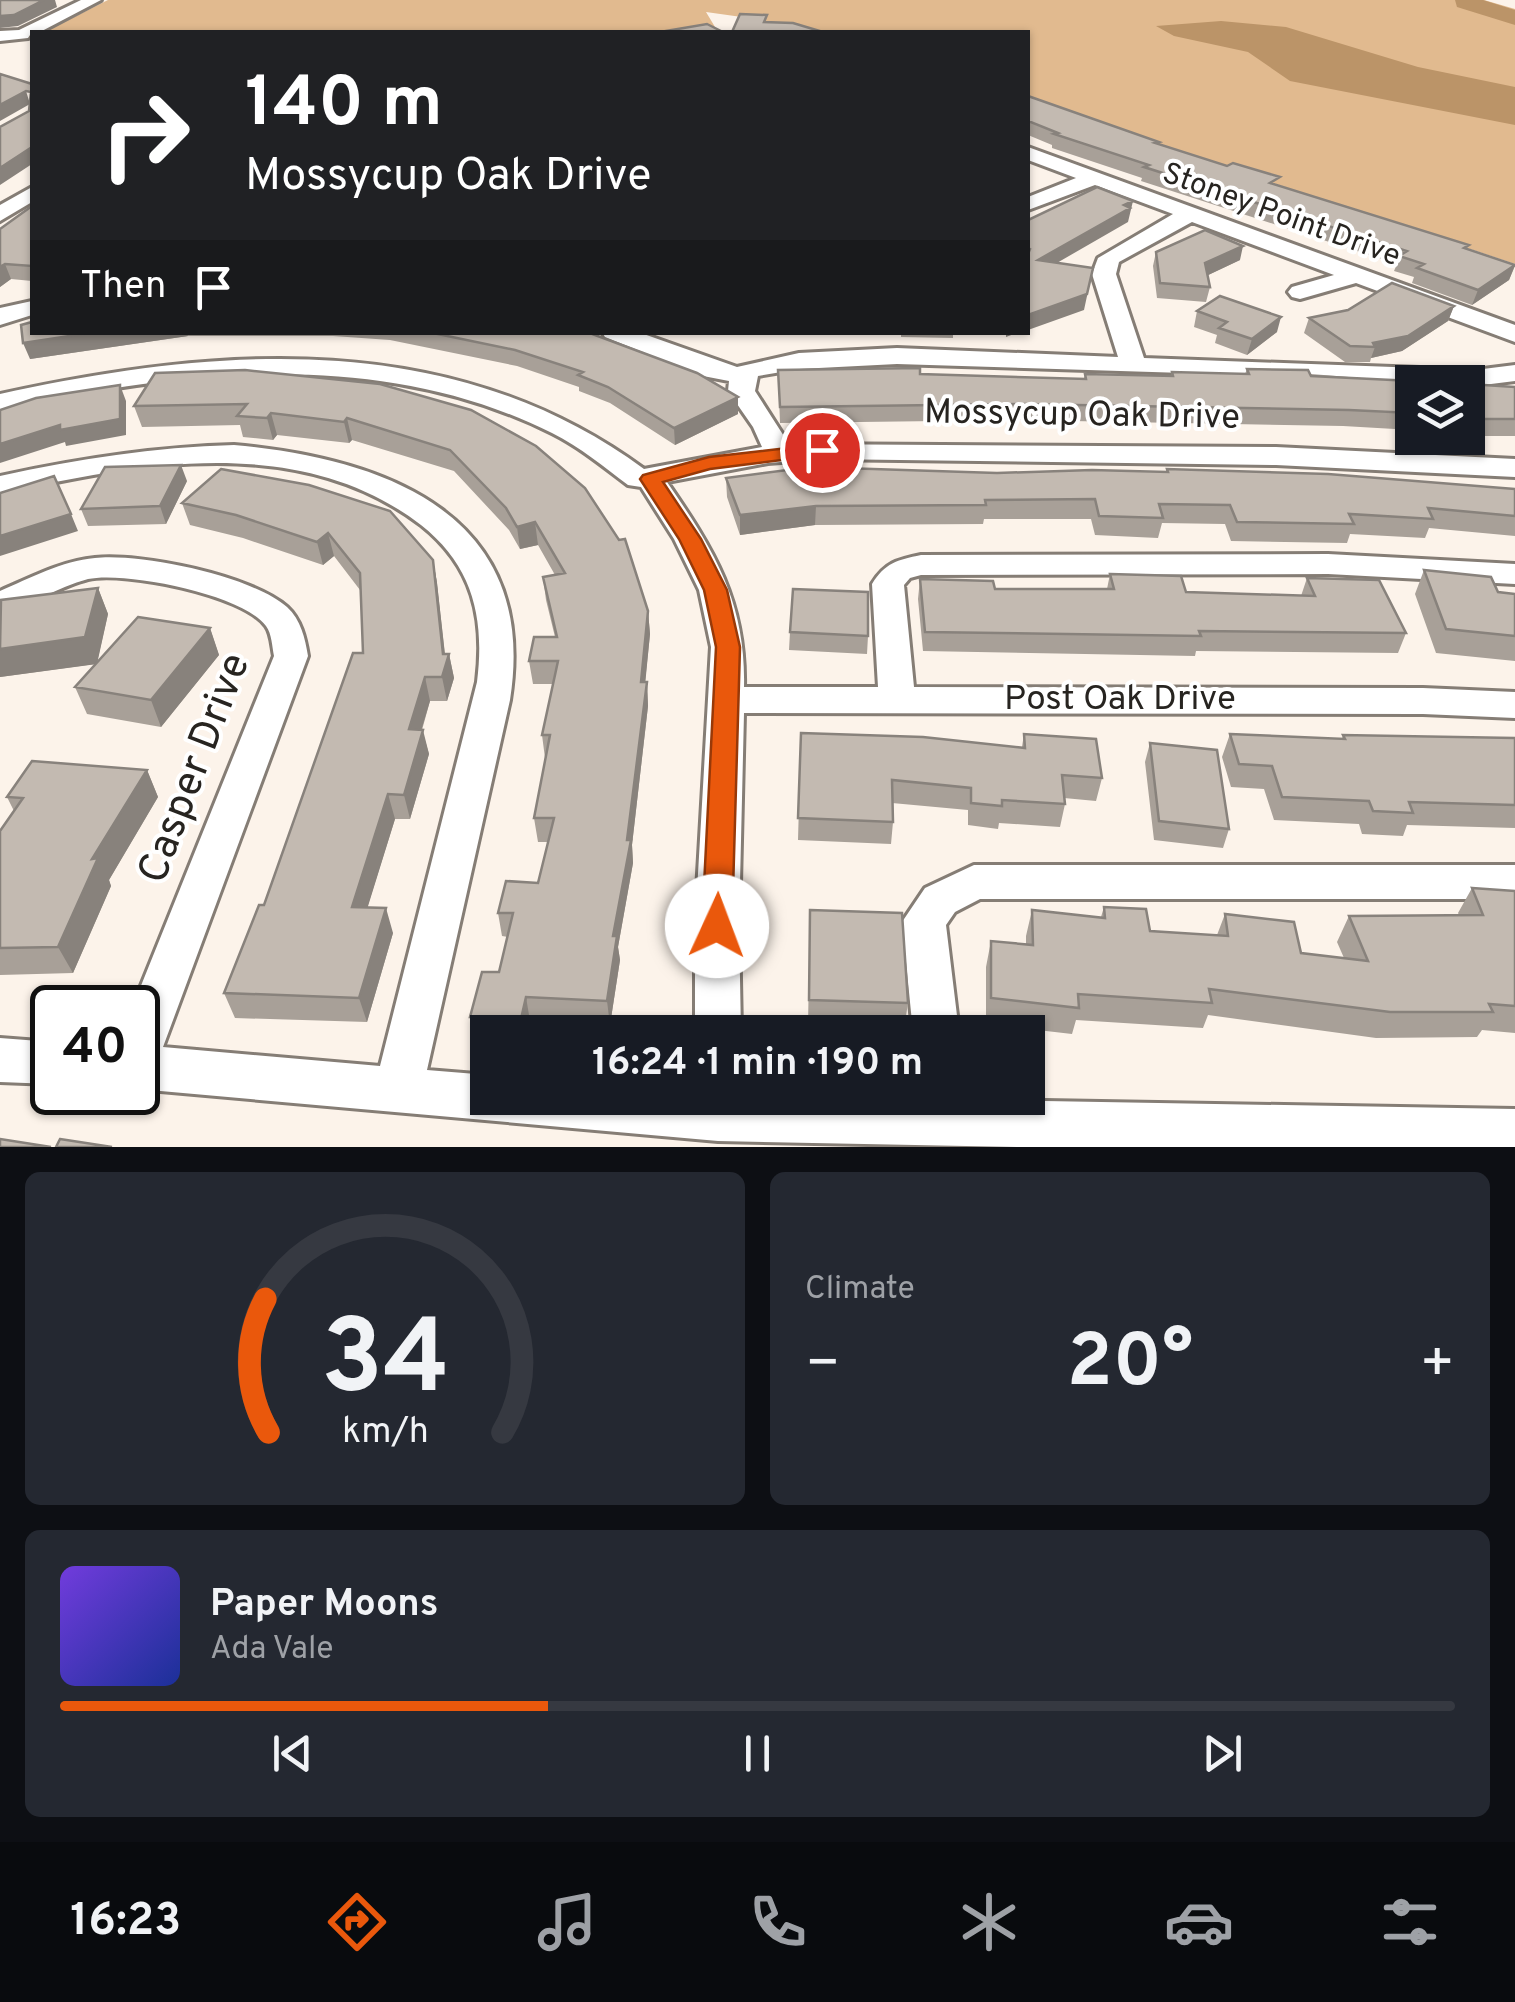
<!DOCTYPE html>
<meta charset="utf-8">
<style>
body{margin:0;font-family:Overpass,sans-serif;background:#242831;color:#f1f3f6;height:100vh;display:flex;flex-direction:column;font-size:38px;white-space:nowrap}
*{box-sizing:border-box;margin:0}
p{font-size:32px;color:#9ea1a6}
.icon{flex:none;width:55px;height:55px;fill:none;stroke:currentColor;stroke-width:2;stroke-linecap:round;stroke-linejoin:round}
.map{position:relative;height:1147px;overflow:hidden}
.sheet{display:flex;flex-direction:column;gap:25px;padding:25px;background:#0d0f14;flex:1}
.sheet>*{flex:none}
.top-card{position:absolute;left:30px;top:30px;width:1000px;height:305px;border-radius:0px;box-shadow:0 2px 8px #0004;background:#202124;color:#fff;overflow:hidden}
.fabs{position:absolute;left:1395px;top:365px;display:grid;gap:20px}
.fabs a{display:grid;place-items:center;width:90px;height:90px;border-radius:0px;background:#171b24;box-shadow:0 2px 8px #0004;font-size:50px}
.speed{position:absolute;left:30px;top:985px;display:flex;gap:20px;font-size:50px;font-weight:700;text-align:center}
.speed>*{display:grid;place-content:center;width:130px;height:130px;border-radius:50%;background:#171b24;box-shadow:0 2px 8px #0004;line-height:1}
.speed .limit{border:5px solid #111;border-radius:15px;background:#fff;color:#111}
.pin{position:absolute;display:grid;place-items:center;width:85px;height:85px;color:#fff;margin:-42px;border:5px solid #fff;border-radius:50%;box-shadow:0 2px 10px #0007}
.me{position:absolute;width:110px;margin:-55px;rotate:2deg;stroke-linejoin:round;filter:drop-shadow(0 0 8px #0008)}
.turn{display:flex;align-items:center;gap:35px;height:210px;padding:0 50px;font-size:45px}
.turn .icon{width:130px;height:130px;stroke-width:2.5}
.turn b{display:block;font-size:70px;line-height:85px}
.then{display:flex;align-items:center;height:95px;padding:0 50px;background:#0003;gap:20px;font-size:38px}
.big{font-size:75px;font-weight:700;line-height:1.1}
.sheet .tile{flex:1;display:flex;flex-direction:column;justify-content:center;gap:15px;min-width:0;padding:0 35px;border-radius:15px;background:#242831}
.sheet .dial{align-items:center;gap:0}
.dial svg{height:260px;overflow:visible;fill:none;stroke:#363941;stroke-width:7;stroke-linecap:round;text-anchor:middle}
.dial text{fill:#f1f3f6;stroke:none}
.song{display:flex;align-items:center;gap:30px}
.cover{width:120px;height:120px;border-radius:15px;background:linear-gradient(135deg,hsl(260 70% 55%),hsl(230 70% 35%))}
.played{height:10px;border-radius:5px;background:linear-gradient(90deg,#ea580c 35%,#363941 35%)}
.keys{display:flex;justify-content:space-around;direction:ltr}
.heat{display:flex;justify-content:space-between;align-items:center;font-size:55px;direction:ltr}
.sheet .tiles{flex:1;display:grid;gap:25px;grid-template-columns:1fr 1fr}
.tile:last-child{grid-column:span 2}
.trip{position:absolute;left:470px;top:1015px;width:575px;height:100px;border-radius:0px;background:#171b24;box-shadow:0 2px 8px #0004;font-weight:700;line-height:100px;text-align:center}
.dock{display:flex;height:160px;justify-content:space-around;align-items:center;background:#090b0e;color:#9ea1a6}
.dock .icon{width:70px;height:70px}
.dock .on{color:#ea580c}
.dock b{font-size:45px;color:#f1f3f6}
.map>svg:first-child{display:block}
.green{fill:#e1ba8f}
.water{fill:#bb9468}
.lines{fill:none;stroke-linecap:round;stroke-linejoin:round}
.river{fill:#bb9468;fill-rule:evenodd}
.minor-casing{stroke:#857d75;stroke-width:6}
.minor{fill:#fff;fill-rule:evenodd}
.wall{fill:#a8a098}
.shaded-wall{fill:#88827c}
.building{fill:#c3bab1;stroke:#88827c;stroke-width:2.5}
.route{fill:#ea580c;stroke:#983908;stroke-width:2.5}
.labels{text-anchor:middle;dominant-baseline:central;stroke-width:8;stroke-linejoin:round;paint-order:stroke}
.far-street-label{font-size:30px;fill:#272420;stroke:#fff}
.street-label{font-size:35px;fill:#272420;stroke:#fff}
.near-street-label{font-size:42px;fill:#272420;stroke:#fff}
</style>
<div class="map">
<svg width="1515" height="1147" viewBox="0 0 1515 1147">
<rect width="100%" height="100%" fill="#fcf3ea"/>
<path class="green" d="M108 0H1484L1515 9V264L1028 101V32H804L763 20 706 12 715 27 684 32H44Z"/>
<path class="water" d="M1221 21 1286 27 1418 67 1515 87V125L1290 81 1248 52 1174 36 1156 26Z"/>
<g class="lines">
<path class="river" d="M1455 0H1483L1515 10V25L1457 7Z"/>
<defs>
<path id="minor" d="M81 0H101L40 32H32L28 38 0 41V31L19 30Z
M1028 147 1515 325V342L1356 283 1300 299 1292 297 1288 292 1292 287 1334 275 1192 222 1119 262 1116 274 1144 358 1475 370 1515 365V381L1475 386 1468 382 897 364 799 369 758 376 755 391 789 444 1276 447 1515 459V477L1276 465 821 459 768 463 667 482C714 550 746 602 744 687H878L872 584C885 563 897 560 921 555L1328 554 1515 564V584L1328 574 921 575 910 578 904 585 914 687 1423 688 1515 692V718L1423 714 744 713 739 926 741 1032H695V926L711 647 699 590 674 539 641 487 628 485C604 467 580 447 552 433 379 347 182 370 0 410V394C219 346 453 328 644 469L762 447 753 427 728 391 729 381 703 376 605 337 602 332H638L737 367 799 353 897 348 1118 357 1092 274 1098 258 1173 214 1095 185 1028 210V197L1076 178 1028 160Z
M32 187V202L0 221V205Z
M32 301V315L0 325V308Z
M234 445C388 459 539 516 510 700L427 1070 488 1075V1098H866L1515 1109V1147H1017L718 1141 138 1089V1008H132L274 656C272 647 272 634 266 626 243 594 124 571 88 579 57 587 30 606 0 614V591C30 578 62 561 95 558 141 553 252 576 287 607 301 620 305 638 308 656L163 1047 380 1066 477 682C485 618 473 566 421 525 300 432 138 463 0 494V476C78 459 154 447 234 445Z
M974 865H1515V899H980L955 912 946 925 959 1032H913L902 922 925 888Z
M0 1038 52 1042V1084L0 1082Z"/>
</defs>
<use href="#minor" class="minor-casing"/>
<use href="#minor" class="minor"/>
</g>
<path class="wall" d="M1028 96 1158 144 1278 185 1469 245 1467 249 1515 266 1509 280 1472 305 1412 283 1414 277 1394 271 1397 264 1141 181 1142 178 1052 148V145L1028 135Z
M32 206V281L11 279 0 287V229Z
M1156 252 1240 260 1208 275 1210 287 1206 302 1157 298 1153 266Z
M1454 306 1448 321 1402 351 1371 358 1370 362H1345L1304 333 1309 318Z
M1197 311 1277 332 1247 355 1215 343 1217 335 1194 327Z
M32 332H595V336L738 414 675 445 610 403 579 391V387L517 366 390 340 333 336H188L30 359Z
M901 332H953V338L901 337Z
M1247 369 1412 382V430L1343 426 1018 420 780 423 778 370 1084 379 1085 374 1171 376 1172 372 1245 374Z
M380 384 648 611 650 634 645 682H647L648 706 632 845 633 863 618 947 620 960 610 1025 530 1021 528 1032H488V1041L476 1040 470 1017 499 972 508 937 502 936 498 913 538 883 548 842H538L534 818 545 758 542 735 553 684H533L529 661 555 637 546 600 543 577 555 575 538 545 520 549 509 530 454 471 352 440 349 443 277 435 273 440 243 437 240 425 142 427 134 406Z
M1468 384 1515 387V436H1468Z
M221 469 433 560 437 583 445 654H449L454 678 447 701H430L422 730 429 754 410 819H395L367 908 393 933 367 1022 235 1018 224 993 264 905 363 653 360 590 334 556 323 565 243 538 190 525 182 503Z
M1167 469 1515 489V536L1429 528 1425 538 1350 534 1347 543 1231 541 1225 524 1162 523 1158 538 1095 535 1091 519H984L983 524 815 525 740 535 727 497 726 478 997 473 1166 472Z
M187 481 166 524 88 526 81 509Z
M1424 570 1498 592 1515 594V661L1436 653 1415 594Z
M1110 574 1186 592 1301 596 1307 578 1406 633 1398 653 1196 651 1195 656 923 651 918 599 920 579 995 589H1107Z
M98 588 108 614 97 662 210 628 219 655 161 727 87 714 75 687 95 664 0 677V604Z
M790 632 868 636 867 654 789 650Z
M801 733 1022 747 1024 734 1102 778 1096 801 1064 798 1065 804 1060 827 999 823 998 829 968 825V810L892 803 893 822 891 844 798 840Z
M1230 734 1342 739 1343 735 1515 738V828L1407 825 1403 836 1362 834 1359 824 1274 820 1264 789 1231 787 1222 757Z
M1150 743 1229 829 1223 848 1154 840 1145 762Z
M147 770 158 797 109 880 111 886 73 973 0 975V831L14 811 7 797Z
M1472 888 1515 891V1033L1482 1030 1477 1037 1376 1038 1208 1015 1203 1028 1076 1020 1072 1034 986 1024V967L991 941 1026 945V936L1032 910 1101 917 1104 907 1150 931 1217 935 1225 914 1301 953 1344 958 1337 942 1349 916 1459 915 1458 913Z
M810 910 908 1003 904 1029 808 1027Z"/>
<path class="shaded-wall" d="M44 0H55L57 7 18 26 0 28V16Z
M26 91 30 104 0 121V105Z
M32 147V164L0 185V168Z
M1133 201 1128 222 1036 275 1038 260 1124 205Z
M1243 246 1240 260 1202 278 1205 263Z
M5 264 11 279 0 287V267Z
M1515 265 1509 280 1472 305 1478 290Z
M1093 268 1084 310 1028 330V315Z
M1454 306 1448 321 1402 351 1371 358 1375 347 1373 343Z
M1281 317 1277 332 1247 355 1252 339Z
M96 332H186L188 336 30 359 23 343Z
M1006 332H1019L1006 337Z
M120 385 126 401V435L66 446 65 442 0 463V444Z
M738 397V414L675 445 674 428Z
M271 413 277 435 273 440 267 418Z
M347 418 352 440 349 443 344 422Z
M181 465 187 481 166 524 160 506Z
M816 506 815 525 740 535V515Z
M71 514 78 531 0 556V536Z
M535 522 538 545 520 549 517 527Z
M328 533 334 556 323 565 317 542Z
M433 560 437 583 446 665 449 654 454 678 447 701 442 677 443 654Z
M98 588 108 614 97 664 0 677V649Z
M648 611 650 634 643 706 641 682Z
M210 628 219 655 161 727 151 700Z
M425 677 430 701 414 754 409 729Z
M647 682 648 706 632 845 633 863 618 947 620 960 610 1025 607 1001 613 936Z
M423 730 429 754 410 819 404 795Z
M147 770 158 797 109 880 111 886 73 973 58 947 92 859Z
M388 794 395 819 360 932 352 907Z
M386 908 393 933 367 1022 359 998Z
M526 997 530 1021 528 1032H523L521 1019Z"/>
<path class="building" d="M0 0H44L14 15 0 16Z
M740 14 767 15 764 22 793 23 823 32H732Z
M707 24 723 32H660Z
M0 74 32 84V147L0 168V127L29 111 31 92 26 91 0 105Z
M1028 96 1159 142 1155 143 1227 166 1233 163 1280 177 1270 183 1469 245 1464 248 1515 265 1478 290 1417 268 1424 264 1399 256 1407 251 1144 167 1149 165 1054 134 1058 133 1028 121Z
M1097 187 1133 201 1124 205 1130 208 1038 260 1093 268 1087 294 1028 315V254L1030 249 1028 248V220Z
M32 206V266L5 264 0 267V229Z
M1205 230 1243 246 1205 263 1210 287 1160 283 1156 252Z
M1392 283 1454 306 1408 336 1373 343 1375 347 1350 346 1309 318 1348 310Z
M1220 296 1281 317 1252 339 1219 328 1227 322 1197 311Z
M32 322V332H96L23 343 21 325Z
M428 332H587L697 373 738 397 674 428 608 387 578 375 583 372 515 350Z
M920 368V374L1086 379 1085 374 1173 376 1172 372 1249 374 1247 369 1308 370 1311 376 1433 382H1412V413L1349 410 1021 404 780 407 778 370Z
M245 370 380 384 471 410 536 446 585 488 619 540 625 539 648 611 641 682H647L627 840H631L613 936H617L607 1001 526 997 521 1019 470 1017 482 972H499L513 913H498L506 881 538 883 554 818H534L550 735H542L558 661H529L534 637H557L543 577 565 573 535 522 517 527 506 508 450 450 347 418 344 422 271 413 267 418 237 416 247 404 134 406 155 373Z
M1468 384 1515 387V419H1468Z
M120 385V419L60 430V425L0 444V410L36 398Z
M181 465 160 506 81 509 105 467Z
M811 467 997 473 1092 470 1168 472 1167 469 1328 474 1515 489V516L1428 508 1433 519 1349 514 1354 524 1237 522 1230 505 1159 504 1163 518 1099 516 1095 499 985 500 986 505 816 506 740 515 726 478Z
M221 469 309 485 390 511 433 560 443 654H449L442 677H425L409 729 423 730 404 795 388 794 352 907 386 908 359 998 224 993 259 905H264L353 653H363L360 573 328 533 317 542 236 515 182 503Z
M54 476 71 514 0 536V493Z
M1424 570 1491 577 1498 592 1515 594V636L1446 629Z
M1110 574 1181 576 1186 592 1315 596 1307 578 1379 580 1406 633 1199 631 1201 636 925 632 920 579 993 581 995 589H1114Z
M98 588 85 637 0 649 1 600Z
M793 589 868 592V636L790 632Z
M138 617 210 628 151 700 75 687Z
M801 733 923 737 1025 748 1024 734 1096 739 1102 778 1062 775 1065 804 1002 800V806L971 803V788L892 780 893 822 798 818Z
M1230 734 1345 739 1343 735 1515 738V805L1409 802 1413 813 1373 811 1369 801 1282 797 1272 766 1239 764Z
M1150 743 1217 750 1229 829 1159 821Z
M32 761 147 770 92 859 98 858 58 947 0 948V831L23 798 7 797Z
M1472 888 1515 891V1006L1489 1004 1493 1012H1390L1209 989 1212 1003 1078 994 1079 1008 991 998V941L1033 945 1032 910 1105 918 1104 907 1146 909 1150 931 1228 936 1225 914 1294 922 1301 953 1368 961 1349 916 1483 915Z
M810 910 902 913 908 1003 809 1000Z
M0 1139 51 1147H0Z
M60 1139 112 1147H56Z"/>
<path class="route" d="M822 444 829 446V454L710 469 663 482 701 539 727 590 740 647 732 926 728 934 717 938 707 934 702 926 716 647 704 590 679 539 640 479 643 475 709 457Z"/>
<g class="labels">
<g class="far-street-label">
<text transform="translate(1281 216) rotate(20)">Stoney Point Drive</text>
</g>
<g class="street-label">
<text transform="translate(1082 416) rotate(1)">Mossycup Oak Drive</text>
<text x="1120" y="700">Post Oak Drive</text>
</g>
<g class="near-street-label">
<text transform="translate(196 769) rotate(-69)">Casper Drive</text>
</g>
</g>
</svg>
<div class="fabs">
<a><svg class="icon" aria-label="layers" viewBox="0 0 24 24"><path d="M12 4l9 5-9 5-9-5zM3 14l9 5 9-5"/></svg></a>
</div>
<div class="speed"><div class="limit">40</div></div>
<div class="pin" style="left:822px;top:450px;background:#d93025"><svg class="icon" aria-label="arrive" viewBox="0 0 24 24"><path d="M6 21V4h12l-3 4 3 4H6"/></svg></div>
<svg class="me" style="left:717px;top:926px" viewBox="-20 -20 40 40"><circle r="19" fill="#fff"/><path d="M0-13L10 11 0 6-10 11z" fill="#ea580c"/></svg>
<div class="trip">16:24 · 1 min · 190 m</div>
<div class="top-card">
<div class="turn"><svg class="icon" aria-label="right" viewBox="0 0 24 24"><path d="M7 20v-9h11M14 6l5 5-5 5"/></svg><div><b>140 m</b>Mossycup Oak Drive</div></div>
<div class="then">Then<svg class="icon" aria-label="arrive" viewBox="0 0 24 24"><path d="M6 21V4h12l-3 4 3 4H6"/></svg></div>
</div>
</div>
<section class="sheet">
<div class="tiles">
<div class="tile dial"><svg viewBox="0 0 100 80">
<path d="M14 69A42 42 0 1 1 86 69"/>
<path d="M14 69A42 42 0 0 1 13 28" stroke="#ea580c"/>
<text x="50" y="56" font-size="32" font-weight="700">34</text>
<text x="50" y="72" font-size="11">km/h</text>
</svg></div>
<div class="tile"><p>Climate</p>
<div class="heat"><a>−</a><b class="big">20°</b><a>+</a></div>
</div>
<div class="tile">
<div class="song"><i class="cover"></i><div><b>Paper Moons</b><p>Ada Vale</p></div></div>
<div class="played"></div>
<div class="keys"><svg class="icon" aria-label="previous" viewBox="0 0 24 24"><path d="M18 5L8 12l10 7zM5 5v14"/></svg><svg class="icon" aria-label="pause" viewBox="0 0 24 24"><path d="M8 5v14M16 5v14"/></svg><svg class="icon" aria-label="next" viewBox="0 0 24 24"><path d="M6 5l10 7-10 7zM19 5v14"/></svg></div>
</div>
</div>
</section>
<nav class="dock">
<b>16:23</b>
<svg class="icon on" aria-label="directions" viewBox="0 0 24 24"><path d="M12 3l9 9-9 9-9-9zM9 14v-3h6M13 9l2 2-2 2"/></svg>
<svg class="icon" aria-label="music" viewBox="0 0 24 24"><path d="M9 18V5l10-2v13"/><circle cx="6" cy="18" r="3"/><circle cx="16" cy="16" r="3"/></svg>
<svg class="icon" aria-label="phone" viewBox="0 0 24 24"><path d="M5 4h4l2 5-3 2q2 4 5 5l2-3 5 2v4C11 20 4 13 5 4z"/></svg>
<svg class="icon" aria-label="climate" viewBox="0 0 24 24"><path d="M12 3v18M4 7l16 10M4 17L20 7"/></svg>
<svg class="icon" aria-label="car" viewBox="0 0 24 24"><path d="M5 17H2v-5l4-1 3-4h7l3 4 3 1v5h-3M9 17h6M6 11h13"/><circle cx="7" cy="17" r="2"/><circle cx="17" cy="17" r="2"/></svg>
<svg class="icon" aria-label="filters" viewBox="0 0 24 24"><path d="M4 7h16M4 17h16"/><circle cx="9" cy="7" r="2"/><circle cx="15" cy="17" r="2"/></svg>
</nav>
